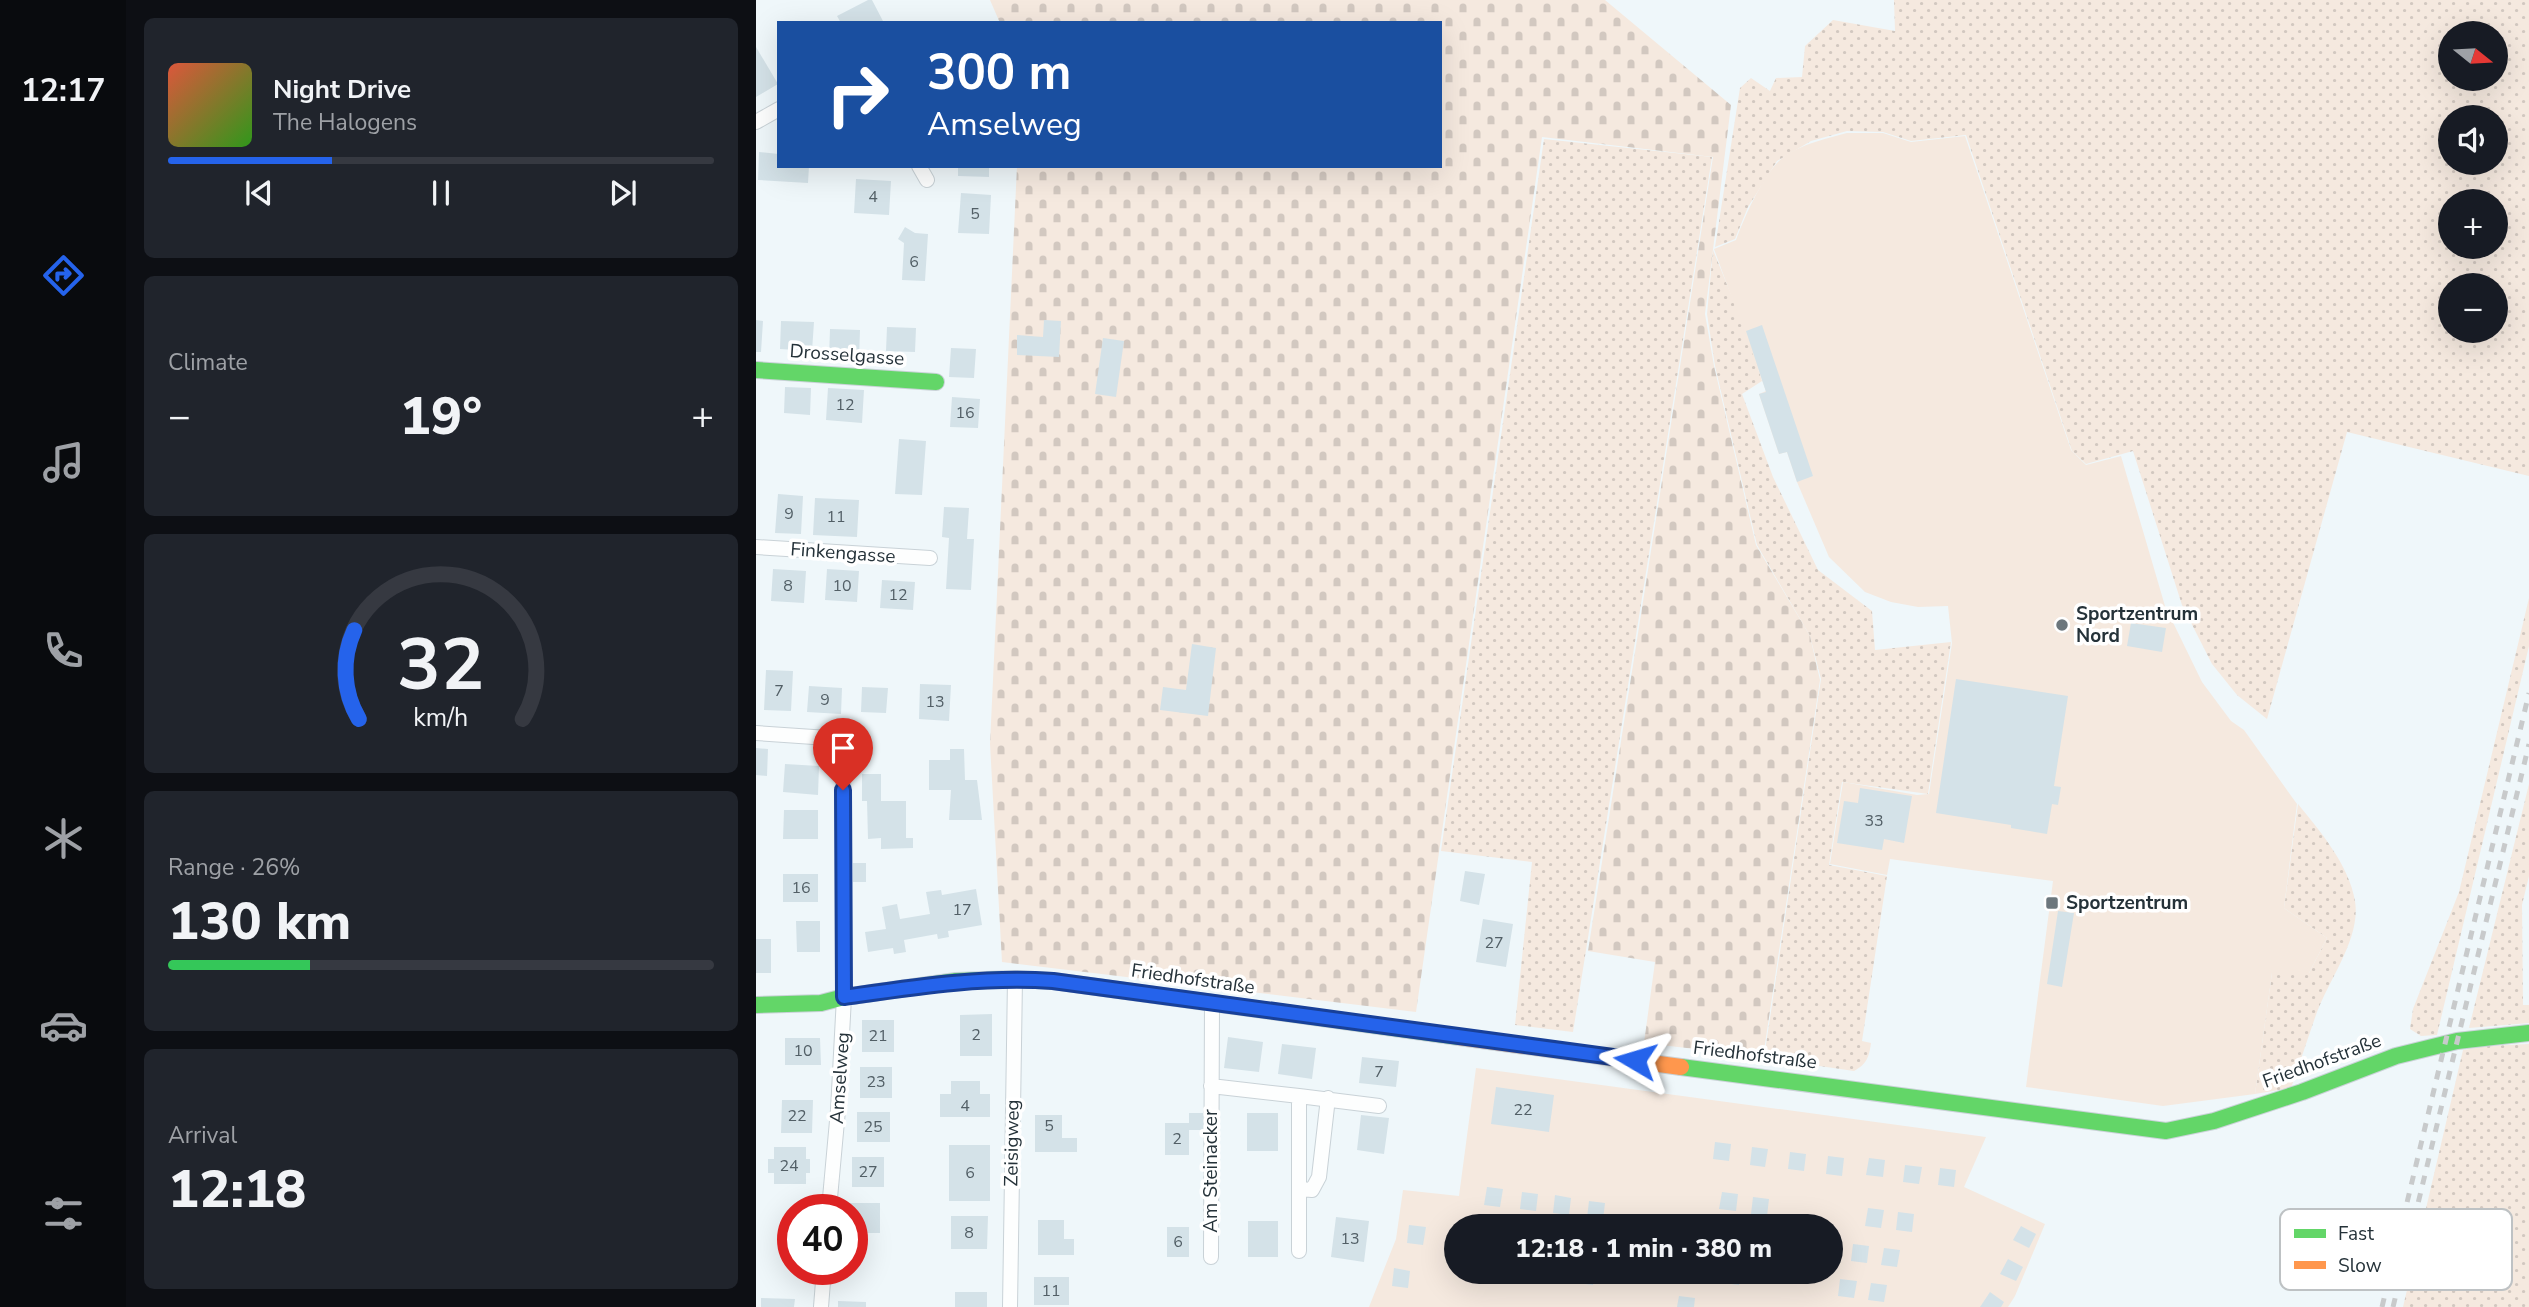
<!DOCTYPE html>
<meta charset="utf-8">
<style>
body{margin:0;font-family:"Nunito Sans",sans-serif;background:#20242c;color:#f1f3f6;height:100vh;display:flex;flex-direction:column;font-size:26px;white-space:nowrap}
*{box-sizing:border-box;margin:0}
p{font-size:23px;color:#9ea1a6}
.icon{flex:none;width:38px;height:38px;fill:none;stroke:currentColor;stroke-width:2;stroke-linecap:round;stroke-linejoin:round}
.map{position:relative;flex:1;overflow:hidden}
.side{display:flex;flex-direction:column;gap:18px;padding:18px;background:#0d0f14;width:630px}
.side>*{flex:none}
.hud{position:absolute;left:21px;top:21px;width:665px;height:147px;border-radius:0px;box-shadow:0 7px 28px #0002;background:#1a4fa0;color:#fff;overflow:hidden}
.needle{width:46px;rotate:108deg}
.tools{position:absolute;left:1682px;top:21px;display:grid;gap:14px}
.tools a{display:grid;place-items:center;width:70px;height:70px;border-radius:50%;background:#171b24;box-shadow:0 7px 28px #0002;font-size:35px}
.speed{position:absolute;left:21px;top:1194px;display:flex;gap:14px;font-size:35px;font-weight:700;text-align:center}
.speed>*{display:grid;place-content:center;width:91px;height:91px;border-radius:50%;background:#171b24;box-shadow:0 7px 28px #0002;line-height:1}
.speed .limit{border:10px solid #d22;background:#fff;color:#111}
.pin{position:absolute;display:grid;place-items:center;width:60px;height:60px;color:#fff;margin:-72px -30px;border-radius:50% 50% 50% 0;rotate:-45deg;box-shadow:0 0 7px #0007}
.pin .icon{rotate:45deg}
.me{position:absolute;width:77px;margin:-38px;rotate:277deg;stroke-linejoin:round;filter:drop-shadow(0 0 5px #0008)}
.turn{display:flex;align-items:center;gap:24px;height:147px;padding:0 35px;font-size:32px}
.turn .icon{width:91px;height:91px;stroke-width:2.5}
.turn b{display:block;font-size:49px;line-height:60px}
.big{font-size:52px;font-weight:800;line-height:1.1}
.side .tile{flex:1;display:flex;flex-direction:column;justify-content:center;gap:10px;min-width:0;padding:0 24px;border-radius:10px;background:#20242c}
.side .dial{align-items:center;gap:0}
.dial svg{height:182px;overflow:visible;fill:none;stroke:#363941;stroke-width:7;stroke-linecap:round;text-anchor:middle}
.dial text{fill:#f1f3f6;stroke:none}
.song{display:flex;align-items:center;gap:21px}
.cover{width:84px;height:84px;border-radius:10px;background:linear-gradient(135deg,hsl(10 70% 55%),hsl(110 70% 35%))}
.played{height:7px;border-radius:4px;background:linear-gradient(90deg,#2563eb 30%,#363941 30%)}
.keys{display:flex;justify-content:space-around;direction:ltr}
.heat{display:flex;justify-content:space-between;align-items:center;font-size:38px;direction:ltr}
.charge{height:10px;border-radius:5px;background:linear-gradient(90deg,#34c759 26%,#363941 0)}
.trip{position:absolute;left:688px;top:1214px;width:399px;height:70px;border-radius:35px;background:#171b24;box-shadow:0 7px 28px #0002;font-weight:800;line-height:70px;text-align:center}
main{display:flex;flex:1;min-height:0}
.tabs{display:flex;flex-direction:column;width:126px;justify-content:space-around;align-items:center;background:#090b0e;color:#9ea1a6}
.tabs .icon{width:49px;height:49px}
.tabs .current{color:#2563eb}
.tabs b{font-size:32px;color:#f1f3f6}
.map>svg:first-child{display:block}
.grass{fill:url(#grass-dots);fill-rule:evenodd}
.cemetery{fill:url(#cemetery-stones)}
.garden{fill:#f5e9df;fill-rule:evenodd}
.building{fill:#d4e2e8}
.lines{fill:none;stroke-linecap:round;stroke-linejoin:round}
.street-casing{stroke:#c9d2d7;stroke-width:16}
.fast-casing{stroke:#c9d2d7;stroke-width:18}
.slow-casing{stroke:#c9d2d7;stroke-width:18}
.street{stroke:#fdfefe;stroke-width:14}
.fast{stroke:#63d668;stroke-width:16}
.slow{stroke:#ff974d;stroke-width:16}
.rail{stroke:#c8cacb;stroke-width:5;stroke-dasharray:9 9;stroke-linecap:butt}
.route-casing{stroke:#184099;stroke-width:18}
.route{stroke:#2563eb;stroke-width:12}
.poi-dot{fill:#6c777d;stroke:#fff;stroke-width:2.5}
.labels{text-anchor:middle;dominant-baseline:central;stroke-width:7;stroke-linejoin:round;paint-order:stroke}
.number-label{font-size:16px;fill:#525f66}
.street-label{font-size:19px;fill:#253239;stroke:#fff}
.poi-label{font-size:19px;font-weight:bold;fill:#253239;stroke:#fff;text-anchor:start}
.key{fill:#fff;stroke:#bec2c4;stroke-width:2}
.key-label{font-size:19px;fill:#253239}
</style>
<main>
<nav class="tabs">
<b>12:17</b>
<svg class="icon current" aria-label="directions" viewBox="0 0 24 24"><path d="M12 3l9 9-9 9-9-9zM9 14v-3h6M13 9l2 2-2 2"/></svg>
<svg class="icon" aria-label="music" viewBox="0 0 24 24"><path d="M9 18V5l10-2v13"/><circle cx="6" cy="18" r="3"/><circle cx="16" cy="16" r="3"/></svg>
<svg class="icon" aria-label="phone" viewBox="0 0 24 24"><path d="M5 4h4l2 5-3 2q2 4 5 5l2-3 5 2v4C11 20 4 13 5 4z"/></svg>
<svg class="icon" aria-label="climate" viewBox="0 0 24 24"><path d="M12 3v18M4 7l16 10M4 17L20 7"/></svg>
<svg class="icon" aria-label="car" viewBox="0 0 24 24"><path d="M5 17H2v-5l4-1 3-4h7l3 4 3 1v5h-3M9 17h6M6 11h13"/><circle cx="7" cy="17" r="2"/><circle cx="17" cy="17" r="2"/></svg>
<svg class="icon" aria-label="filters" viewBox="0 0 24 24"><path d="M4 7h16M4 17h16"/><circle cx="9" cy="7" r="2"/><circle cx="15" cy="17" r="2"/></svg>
</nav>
<section class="side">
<div class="tile">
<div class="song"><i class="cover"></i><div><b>Night Drive</b><p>The Halogens</p></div></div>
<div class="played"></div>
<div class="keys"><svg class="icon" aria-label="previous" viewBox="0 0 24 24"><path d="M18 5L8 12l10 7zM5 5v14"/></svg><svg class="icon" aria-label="pause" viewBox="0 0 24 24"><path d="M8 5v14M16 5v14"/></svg><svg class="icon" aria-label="next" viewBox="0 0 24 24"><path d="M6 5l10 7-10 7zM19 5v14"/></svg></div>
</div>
<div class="tile"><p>Climate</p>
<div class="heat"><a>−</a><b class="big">19°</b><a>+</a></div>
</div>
<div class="tile dial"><svg viewBox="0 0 100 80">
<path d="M14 69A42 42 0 1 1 86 69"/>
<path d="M14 69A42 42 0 0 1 12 30" stroke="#2563eb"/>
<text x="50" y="56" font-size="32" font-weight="700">32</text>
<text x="50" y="72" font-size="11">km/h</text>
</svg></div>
<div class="tile"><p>Range · 26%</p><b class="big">130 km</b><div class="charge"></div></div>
<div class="tile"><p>Arrival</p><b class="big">12:18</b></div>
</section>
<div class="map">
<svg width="1773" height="1307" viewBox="0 0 1773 1307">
<defs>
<pattern id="grass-dots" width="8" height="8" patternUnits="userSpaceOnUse" patternTransform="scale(1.75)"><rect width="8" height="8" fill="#f5e9df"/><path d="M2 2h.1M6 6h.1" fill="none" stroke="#d2c8c0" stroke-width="1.8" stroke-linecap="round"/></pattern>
<pattern id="cemetery-stones" width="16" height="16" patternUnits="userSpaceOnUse" patternTransform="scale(1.75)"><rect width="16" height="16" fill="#f5e9df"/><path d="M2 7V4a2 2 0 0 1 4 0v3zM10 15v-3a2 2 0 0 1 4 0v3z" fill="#d2c8c0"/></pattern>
</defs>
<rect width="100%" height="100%" fill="#eff7fa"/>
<path class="grass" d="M1138 0H1773V476L1591 432 1511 719 1481 695 1456 664 1426 605 1377 451 1330 464 1316 451 1210 135 1155 141 1127 132 1091 131 1055 141 1021 161 992 207 979 239 959 247 984 88 995 78 1014 91 1020 78 1046 77 1049 46 1077 20 1139 31ZM1740 33V79H1694V33ZM1740 117V163H1694V117ZM1740 201V247H1694V201ZM1740 285V331H1694V285Z
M788 139 956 157 817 1032 759 1025 776 862 685 851Z
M957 250 990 331 1006 381 986 394 1017 477 1062 570 1116 611 1119 650 1195 642 1172 794 1086 782 1073 865 1131 876 1106 1041 1115 1043C1113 1057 1111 1064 1098 1071L1008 1058 1065 679 1054 636 1001 545 959 366 951 314Z
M1773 598V646L1681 1035 1665 1036 1654 1029 1657 1009 1703 892Z
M1773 784V876L1766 905 1767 1005H1773V1023L1713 1028Z
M1542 804C1564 831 1593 865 1599 901 1605 937 1574 978 1561 1012 1552 1037 1544 1063 1535 1088L1499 1094 1516 973H1553L1571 938 1528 908Z
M1773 1044V1307H1647L1707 1050 1732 1046Z"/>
<path class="cemetery" d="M234 0H849L975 105 949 314 958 366 1000 545 1054 636 1064 680 1007 1057 888 1043 899 962 832 951 957 157 786 137 660 1012 246 962 234 744 261 166H684V23H244Z"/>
<path class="garden" d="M1091 133H1127L1155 142 1209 136 1315 450 1330 465 1365 456 1409 606 1446 682 1475 721 1488 730 1541 804 1528 908 1571 938 1553 973H1516L1499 1094 1407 1106 1270 1087 1297 881 1134 859 1131 875 1074 864 1087 782 1161 795 1173 794 1196 643 1192 606 1162 607 1135 602 1109 592 1073 557 1041 482 1031 452 1023 454 1003 394 1010 391 958 249 980 240C989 216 1004 182 1021 163 1037 146 1069 139 1091 133Z
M720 1068 1230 1137 1208 1187 1289 1224 1259 1296 1252 1307H613L640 1239 647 1190 703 1196ZM700 1227H1074V1272H700Z"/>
<path class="building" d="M112 0H116L128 23H85L81 16Z
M0 47 22 84 0 97Z
M3 152 23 154V166H53L52 183 2 180Z
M202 166H233V177L202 176Z
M100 179 135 181 133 215 98 213Z
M205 193 235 195 233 234 202 233Z
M149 227 159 233 172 234 169 281 146 280 148 243 142 239Z
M0 320 7 321 5 352H0Z
M288 320 305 321 303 357 261 355V335L287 337Z
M25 321 58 322 56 351 24 349Z
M1006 325 1057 476 1041 482 1031 452 1023 454 1003 394 1010 392 990 331Z
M131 327 160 328 159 352 130 351Z
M74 329 104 330 103 359 73 358Z
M347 338 368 341 360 397 339 394Z
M195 348 220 349 218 378 193 377Z
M29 387 55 388 54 415 28 413Z
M72 388 108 390 106 423 70 420Z
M196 397 224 399 222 428 194 427Z
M143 439 170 441 166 495 139 494Z
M22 494 47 496 45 534 19 533Z
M59 498 103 500 101 537 57 535Z
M188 507 213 508 211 539H218L215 590 190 589 193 538 186 537Z
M17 569 50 571 48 603 15 601Z
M71 569 103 571 101 602 69 600Z
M126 580 159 582 157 610 124 608Z
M1375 623 1410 628 1406 652 1371 646Z
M436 644 460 648 452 716 404 710 407 687 430 690Z
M10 670 37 671 35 711 8 710Z
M1200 679 1312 696 1298 786 1305 787 1302 805 1296 804 1291 834 1255 828V825L1180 813Z
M164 684 195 685 193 721 163 719Z
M53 686 86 688 85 714 51 712Z
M106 687 132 688 130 713 105 712Z
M0 748 12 749 11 776 0 775Z
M194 749H208L209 780H221L226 820H193L195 790H173V760H194Z
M29 764 63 766 62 795 27 792Z
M106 774H125V801H150V838H157V848L125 849V838L112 839 111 801H106Z
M1104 788 1156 796 1148 843 1128 839 1126 850 1081 843 1088 801 1102 803Z
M28 810H62V839H27Z
M97 863H110V882H97Z
M709 871 729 874 723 905 704 901Z
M27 874H62V902H27Z
M220 889 226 925 192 931 193 937 182 939 181 934 148 940 150 952 138 954 137 948 112 952 109 932 130 929 126 907 141 904 144 919 174 914 170 892 185 890 186 895Z
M1302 911 1318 913 1306 987 1291 984Z
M727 919 757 924 750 967 720 962Z
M40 921H64V952H41Z
M0 939H15V973H0Z
M236 1014V1056H204V1015Z
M106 1020H138V1052H106Z
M472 1037 507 1042 503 1072 468 1068Z
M29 1038H64L65 1065H29Z
M526 1044 560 1048 556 1079 522 1074Z
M606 1057 643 1061 640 1087 603 1083Z
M104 1067H136V1098H104Z
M195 1081H224V1094H234V1117H184V1094H195Z
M740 1087 798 1095 793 1132 735 1124Z
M26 1100H57L56 1133H25Z
M101 1112H134V1142H101Z
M433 1113H447V1130H433V1155H409V1123H433Z
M491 1113H522V1151H491Z
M279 1115H306V1138H321V1152H279Z
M605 1115 633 1118 628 1154 601 1150Z
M959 1142 975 1144 973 1161 957 1159Z
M193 1145H234V1201H193Z
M18 1147H50V1159H54V1173H50V1184H18V1173H12V1159H18Z
M996 1147 1012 1149 1009 1167 994 1165Z
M1034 1152 1050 1154 1048 1171 1032 1169Z
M1072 1156 1088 1158 1086 1176 1070 1174Z
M96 1157H128V1187H96Z
M1113 1158 1129 1160 1127 1177 1110 1175Z
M1149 1165 1166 1167 1163 1184 1147 1182Z
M1184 1168 1200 1170 1198 1187 1182 1185Z
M731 1187 747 1189 744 1207 728 1205Z
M766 1192 782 1194 780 1211 764 1209Z
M966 1192 982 1194 980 1211 963 1209Z
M799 1195 815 1198 813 1215 797 1213Z
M997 1197 1013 1199 1011 1216 995 1214Z
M833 1201 849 1203 847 1220 831 1218Z
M91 1203H124V1233H96V1209H91Z
M1112 1208 1128 1210 1125 1228 1109 1226Z
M1142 1212 1158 1214 1156 1232 1140 1230Z
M195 1216H232L231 1249H195Z
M580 1217 613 1221 608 1262 575 1257Z
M282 1220H308V1239H318V1255H282Z
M492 1221H522V1257H492Z
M653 1225 670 1227 667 1245 651 1243Z
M1265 1226 1280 1234 1273 1248 1257 1240Z
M411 1227H433V1257H411Z
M1097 1244 1113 1246 1111 1263 1095 1261Z
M1128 1248 1144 1250 1141 1267 1125 1265Z
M1252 1259 1267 1267 1260 1281 1244 1274Z
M638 1268 654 1271 652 1288 636 1286Z
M823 1272H839L837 1285 821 1283Z
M969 1272H985L983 1285 967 1283Z
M278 1277H313V1305H278Z
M1084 1279 1101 1281 1098 1298 1082 1296Z
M1115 1283 1131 1285 1128 1302 1112 1300Z
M199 1292H231V1307H199Z
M1234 1292 1248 1302 1245 1307H1224Z
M923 1296 939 1298 938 1307H921Z
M5 1298 39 1299 38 1307H5Z
M82 1301 110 1302V1307H82Z"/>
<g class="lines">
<defs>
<path id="street" d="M0 122 23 109
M163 166 171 180
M0 547 174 558
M0 733 87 739 88 997 82 1110 73 1209
M455 1086 543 1096V1251
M543 1096 623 1106
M544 1189 556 1190 563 1177 572 1098
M455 1257 456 1002
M65 1307 68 1269
M254 1307 259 979"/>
<path id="fast" d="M0 370 180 382
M0 1005 65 1003 88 997 200 981 259 979 297 981 703 1037
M925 1067 1410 1131 1458 1121 1546 1092 1640 1056 1701 1041 1773 1033"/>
<path id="slow" d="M703 1037 925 1067"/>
</defs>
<use href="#street" class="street-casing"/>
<use href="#fast" class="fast-casing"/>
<use href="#slow" class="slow-casing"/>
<use href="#street" class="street"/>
<use href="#fast" class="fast"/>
<use href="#slow" class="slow"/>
<path class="rail" d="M1626 1307 1773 693
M1637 1307 1773 744"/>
</g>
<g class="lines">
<defs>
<path id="route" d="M87 790 88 997C158 987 226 976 297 981L879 1060"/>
</defs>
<use href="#route" class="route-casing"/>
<use href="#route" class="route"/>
</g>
<g class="poi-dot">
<circle cx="1306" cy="625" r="7"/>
<rect x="1289" y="896" width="14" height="14" rx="3.5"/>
</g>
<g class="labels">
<g class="number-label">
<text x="117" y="197">4</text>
<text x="219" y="214">5</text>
<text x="158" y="262">6</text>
<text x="89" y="405">12</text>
<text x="209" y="413">16</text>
<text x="33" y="514">9</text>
<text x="80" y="517">11</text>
<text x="32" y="586">8</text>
<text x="86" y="586">10</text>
<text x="142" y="595">12</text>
<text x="23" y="691">7</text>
<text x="69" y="700">9</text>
<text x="179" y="702">13</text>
<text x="1118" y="821">33</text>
<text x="45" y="888">16</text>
<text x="206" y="910">17</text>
<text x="738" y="943">27</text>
<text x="220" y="1035">2</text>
<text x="122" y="1036">21</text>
<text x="47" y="1051">10</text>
<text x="623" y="1072">7</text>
<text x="120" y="1082">23</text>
<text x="209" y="1106">4</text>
<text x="767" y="1110">22</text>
<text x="41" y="1116">22</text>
<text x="293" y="1126">5</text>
<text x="117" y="1127">25</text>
<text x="421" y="1139">2</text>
<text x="33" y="1166">24</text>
<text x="112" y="1172">27</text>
<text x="214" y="1173">6</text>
<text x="213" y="1233">8</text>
<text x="594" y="1239">13</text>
<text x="422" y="1242">6</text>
<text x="295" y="1291">11</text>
</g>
<g class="street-label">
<text transform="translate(91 355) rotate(4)">Drosselgasse</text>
<text transform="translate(87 553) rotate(4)">Finkengasse</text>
<text transform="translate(437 979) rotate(8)">Friedhofstraße</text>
<text transform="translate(999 1055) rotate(7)">Friedhofstraße</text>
<text transform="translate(1566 1061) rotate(-20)">Friedhofstraße</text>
<text transform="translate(84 1078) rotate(-86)">Amselweg</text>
<text transform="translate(256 1143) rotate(-89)">Zeisigweg</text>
<text transform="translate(455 1171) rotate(-90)">Am Steinacker</text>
</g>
<g class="poi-label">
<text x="1320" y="614">Sportzentrum<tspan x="1320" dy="22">Nord</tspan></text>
<text x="1310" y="903">Sportzentrum</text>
</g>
</g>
<rect x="1524" y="1209" width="232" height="81" rx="10" class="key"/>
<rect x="1538" y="1229" width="32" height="9" fill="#63d668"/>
<rect x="1538" y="1261" width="32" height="8" fill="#ff974d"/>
<g class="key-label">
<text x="1582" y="1240">Fast</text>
<text x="1582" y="1272">Slow</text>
</g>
</svg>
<div class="tools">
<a><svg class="needle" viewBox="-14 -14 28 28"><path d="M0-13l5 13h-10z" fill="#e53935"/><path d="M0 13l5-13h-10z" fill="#9ea1a6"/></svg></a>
<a><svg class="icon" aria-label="sound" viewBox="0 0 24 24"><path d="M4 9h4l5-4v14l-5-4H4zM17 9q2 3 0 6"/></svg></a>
<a>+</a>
<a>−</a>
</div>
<div class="speed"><div class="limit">40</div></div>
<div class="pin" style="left:87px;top:790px;background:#d93025"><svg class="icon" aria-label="arrive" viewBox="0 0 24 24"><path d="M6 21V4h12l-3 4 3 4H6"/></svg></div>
<svg class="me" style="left:879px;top:1060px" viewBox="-20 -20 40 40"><path d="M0-17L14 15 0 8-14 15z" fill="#2563eb" stroke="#fff" stroke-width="4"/></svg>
<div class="trip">12:18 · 1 min · 380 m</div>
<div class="hud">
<div class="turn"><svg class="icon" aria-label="right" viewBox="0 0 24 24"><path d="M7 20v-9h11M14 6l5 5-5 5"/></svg><div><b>300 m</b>Amselweg</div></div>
</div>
</div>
</main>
